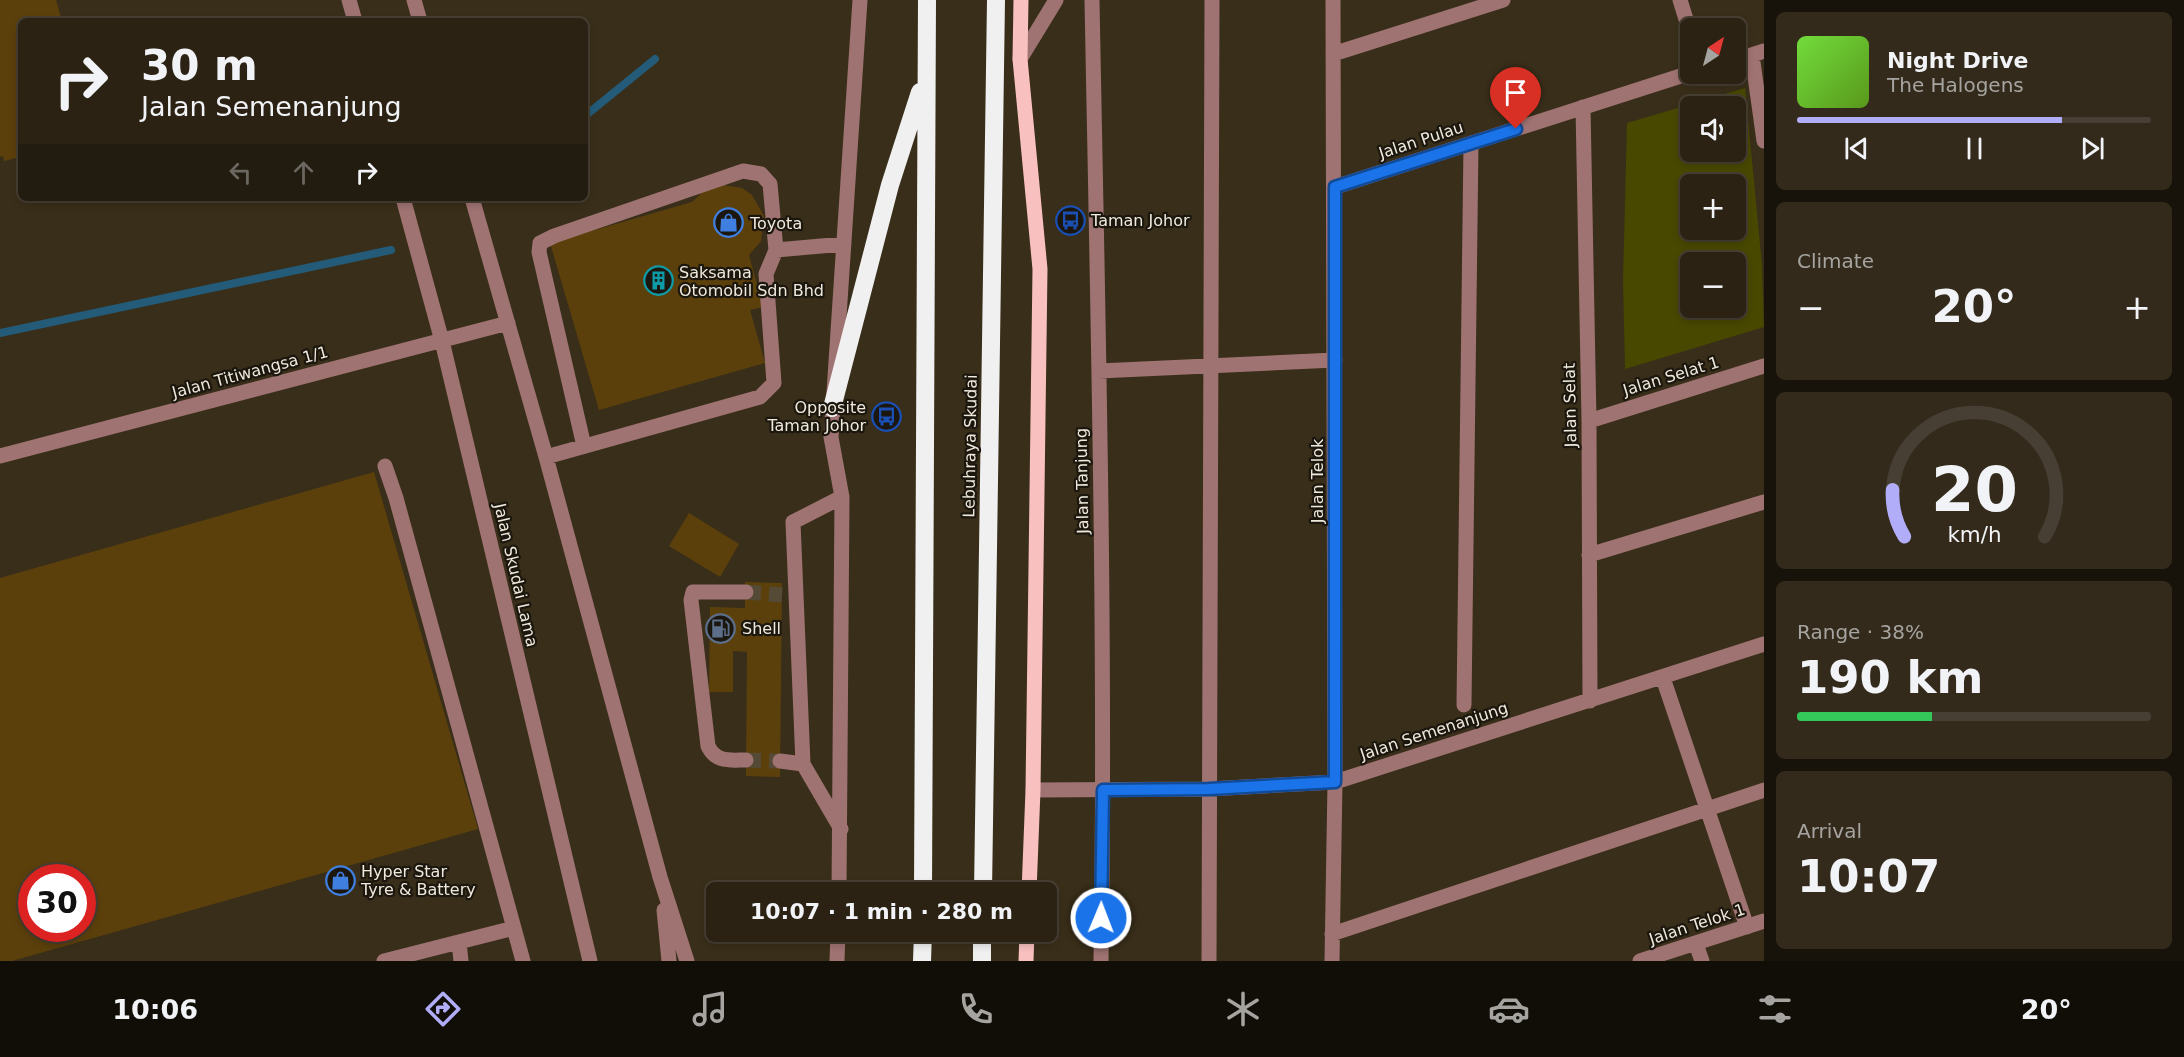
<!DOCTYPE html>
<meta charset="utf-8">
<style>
body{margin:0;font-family:"DejaVu Sans",sans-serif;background:#332a1c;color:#f1f3f6;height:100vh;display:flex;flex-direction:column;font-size:22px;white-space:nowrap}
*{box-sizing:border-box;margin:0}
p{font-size:20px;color:#a6a4a0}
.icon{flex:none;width:33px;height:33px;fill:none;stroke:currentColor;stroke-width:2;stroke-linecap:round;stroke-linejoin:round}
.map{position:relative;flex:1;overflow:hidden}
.drawer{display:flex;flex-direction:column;gap:12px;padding:12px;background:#18130a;width:420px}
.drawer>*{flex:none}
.guide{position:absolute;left:18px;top:18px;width:570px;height:183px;border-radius:9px;box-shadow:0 3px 9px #0003,0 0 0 2px #473f33;background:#2b2213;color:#f1f3f6;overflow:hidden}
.needle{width:39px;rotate:36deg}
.tools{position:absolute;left:1680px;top:18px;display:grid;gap:12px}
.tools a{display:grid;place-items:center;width:66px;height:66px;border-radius:9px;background:#2b2213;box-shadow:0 3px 9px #0003,0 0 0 2px #473f33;font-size:30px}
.speed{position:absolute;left:18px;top:864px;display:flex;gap:12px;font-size:30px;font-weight:700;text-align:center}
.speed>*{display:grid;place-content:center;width:78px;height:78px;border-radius:50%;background:#2b2213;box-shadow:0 3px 9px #0003,0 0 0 2px #473f33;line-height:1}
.speed .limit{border:9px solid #d22;background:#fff;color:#111}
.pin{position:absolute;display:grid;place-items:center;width:51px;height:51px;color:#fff;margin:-62px -26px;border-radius:50% 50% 50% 0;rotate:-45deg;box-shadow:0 0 6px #0007}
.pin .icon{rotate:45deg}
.me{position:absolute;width:66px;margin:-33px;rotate:1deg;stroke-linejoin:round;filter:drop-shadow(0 0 4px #0008)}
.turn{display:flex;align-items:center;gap:21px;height:126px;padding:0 24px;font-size:27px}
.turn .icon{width:78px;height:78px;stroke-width:2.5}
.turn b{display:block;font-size:42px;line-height:51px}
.lanes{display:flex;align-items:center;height:57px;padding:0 24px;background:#0003;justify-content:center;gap:30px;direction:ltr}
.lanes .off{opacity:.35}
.big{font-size:45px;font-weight:600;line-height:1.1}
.drawer .card{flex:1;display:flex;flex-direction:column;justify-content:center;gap:9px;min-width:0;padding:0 21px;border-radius:9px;background:#332a1c}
.drawer .dial{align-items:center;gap:0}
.dial svg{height:156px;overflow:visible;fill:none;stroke:#473f33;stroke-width:7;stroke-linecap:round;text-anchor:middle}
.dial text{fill:#f1f3f6;stroke:none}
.song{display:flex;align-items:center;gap:18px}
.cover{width:72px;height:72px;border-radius:9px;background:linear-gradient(135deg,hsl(100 70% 55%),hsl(90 70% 35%))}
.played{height:6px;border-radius:3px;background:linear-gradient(90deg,#b2adf9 75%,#473f33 75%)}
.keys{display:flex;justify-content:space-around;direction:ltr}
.heat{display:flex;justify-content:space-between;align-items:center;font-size:33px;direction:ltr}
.charge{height:9px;border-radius:4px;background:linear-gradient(90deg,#34c759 38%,#473f33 0)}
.trip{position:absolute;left:706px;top:882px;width:351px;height:60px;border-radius:9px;background:#2b2213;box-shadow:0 3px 9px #0003,0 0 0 2px #473f33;font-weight:600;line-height:60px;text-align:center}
.menu{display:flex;height:96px;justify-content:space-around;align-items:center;background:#110e08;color:#a6a4a0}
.menu .icon{width:42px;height:42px}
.menu .active{color:#b2adf9}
.menu b{font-size:27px;color:#f1f3f6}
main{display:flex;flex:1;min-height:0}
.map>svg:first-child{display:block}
.green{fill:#484800;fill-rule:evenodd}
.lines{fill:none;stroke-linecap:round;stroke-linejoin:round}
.stream{stroke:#235b79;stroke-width:8}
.building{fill:#5c400c;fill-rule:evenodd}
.minor-tunnel{stroke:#544a36;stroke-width:15;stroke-dasharray:15 8;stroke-linecap:butt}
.minor{stroke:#9f7372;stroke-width:15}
.major{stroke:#f8c0bf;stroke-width:15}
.highway{stroke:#f0f0f0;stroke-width:18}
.route-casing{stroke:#114b97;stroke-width:15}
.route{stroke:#1a73e8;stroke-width:10}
.labels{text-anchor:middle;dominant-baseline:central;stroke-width:4.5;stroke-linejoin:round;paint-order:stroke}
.street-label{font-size:16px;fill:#efe9dc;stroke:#1c170e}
.poi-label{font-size:16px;fill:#efe9dc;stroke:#1c170e;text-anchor:start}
</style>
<main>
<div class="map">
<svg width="1764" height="961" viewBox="0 0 1764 961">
<rect width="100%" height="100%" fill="#392e19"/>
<path class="green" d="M1745 88 1762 265 1764 327 1625 369 1623 281 1627 123ZM1690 106H1736V152H1690ZM1690 184H1736V230H1690ZM1690 262H1736V308H1690Z"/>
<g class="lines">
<path class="stream" d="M585 116 655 59
M0 333 391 250"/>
</g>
<path class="building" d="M0 0H56L62 21H21V152L19 153 20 157 4 161 3 156 0 157Z
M717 184 742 188 752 195 764 216 761 241 749 255 763 307 750 310 765 363 599 410 550 243 692 202 706 189Z
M374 472 478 829 12 961H0V578ZM32 878H82V928H32Z
M689 513 739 544 720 577 669 546Z
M745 582 782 583 780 777 746 776 747 652 733 651V692H709L710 607 745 608Z"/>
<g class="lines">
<path class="minor-tunnel" d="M746 592 782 595
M746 760 780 761"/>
<path class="minor" d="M349 0 355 21
M414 0 420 21
M1092 0C1098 320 1106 641 1101 961
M1680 0 1690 32
M1333 54 1503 0
M1752 55 1764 141
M1020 59 1056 0
M1736 60 1764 51
M1583 107 1589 421 1590 701
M1335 187 1690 73
M403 198 442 341 590 961
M472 198 546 457 660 877 687 961
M1099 371 1335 360
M1589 421 1764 366
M584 446 539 252 540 243 554 236 743 171 761 174 770 184 776 250
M0 456 508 323
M546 457 760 397 774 383 766 274 776 250 844 244
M385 466 396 498 523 961
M1589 555 1764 502
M746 592H693L691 600 708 746C716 763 730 760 746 760
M1663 678 1747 927
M1464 705 1471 143
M780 761 803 764
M1033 790 1209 789 1335 782 1764 644
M841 829 803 764 793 522 842 497
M839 892 842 497 831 437 860 0
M664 910 669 961
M1332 934 1764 790
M459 942 461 961
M1696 944 1702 961
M384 961 514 928
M837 961 838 932
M1209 961 1212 0
M1332 961 1335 782 1333 0
M1640 961 1764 921"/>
<path class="major" d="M1021 0 1020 59 1040 269 1033 790 1029 892
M1026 961 1027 932"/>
<path class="highway" d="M832 408 890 185 920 92
M923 892 927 0
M983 892 996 0
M922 961 923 932
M982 961V932"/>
</g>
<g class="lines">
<defs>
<path id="route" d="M1101 918 1103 790 1209 789 1335 782V187L1516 129"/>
</defs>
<use href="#route" class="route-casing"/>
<use href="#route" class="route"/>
</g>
<defs>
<symbol id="bus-ring" viewBox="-11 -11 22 22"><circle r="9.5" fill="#1c170e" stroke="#1a4fb4" stroke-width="1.5"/><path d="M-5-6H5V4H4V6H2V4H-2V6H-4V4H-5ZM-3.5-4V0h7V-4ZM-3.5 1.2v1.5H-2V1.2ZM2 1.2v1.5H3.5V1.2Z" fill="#1a4fb4"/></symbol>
<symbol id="shop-ring" viewBox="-11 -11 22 22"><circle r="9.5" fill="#1c170e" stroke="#3f7fe0" stroke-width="1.5"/><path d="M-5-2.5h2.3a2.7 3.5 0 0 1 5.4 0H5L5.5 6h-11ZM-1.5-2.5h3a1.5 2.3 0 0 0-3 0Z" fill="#3f7fe0"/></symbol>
<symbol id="building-ring" viewBox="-11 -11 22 22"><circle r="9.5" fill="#1c170e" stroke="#0f9aa8" stroke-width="1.5"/><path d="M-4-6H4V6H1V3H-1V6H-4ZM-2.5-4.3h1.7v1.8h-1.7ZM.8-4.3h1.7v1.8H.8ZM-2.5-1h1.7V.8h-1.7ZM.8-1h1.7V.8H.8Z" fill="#0f9aa8"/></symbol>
<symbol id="fuel-ring" viewBox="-11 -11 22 22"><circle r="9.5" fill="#1c170e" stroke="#5c6f8a" stroke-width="1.5"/><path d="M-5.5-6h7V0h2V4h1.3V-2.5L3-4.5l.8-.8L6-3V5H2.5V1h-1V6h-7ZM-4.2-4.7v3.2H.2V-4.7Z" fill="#5c6f8a"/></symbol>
</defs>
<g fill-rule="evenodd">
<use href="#bus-ring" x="1054" y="204" width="33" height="33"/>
<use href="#shop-ring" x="712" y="206" width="33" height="33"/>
<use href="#building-ring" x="642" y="264" width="33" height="33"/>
<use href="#bus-ring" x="870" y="400" width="33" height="33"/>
<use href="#fuel-ring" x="704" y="612" width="33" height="33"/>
<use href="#shop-ring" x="324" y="864" width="33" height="33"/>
</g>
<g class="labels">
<g class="street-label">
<text transform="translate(1421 140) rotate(-18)">Jalan Pulau</text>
<text transform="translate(250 372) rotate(-15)">Jalan Titiwangsa 1/1</text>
<text transform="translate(1671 376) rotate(-17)">Jalan Selat 1</text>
<text transform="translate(1570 405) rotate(-91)">Jalan Selat</text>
<text transform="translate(970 446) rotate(-89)">Lebuhraya Skudai</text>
<text transform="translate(1082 481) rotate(-91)">Jalan Tanjung</text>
<text transform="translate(1317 481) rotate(-90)">Jalan Telok</text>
<text transform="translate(516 575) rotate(77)">Jalan Skudai Lama</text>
<text transform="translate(1434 731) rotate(-18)">Jalan Semenanjung</text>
<text transform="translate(1697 924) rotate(-18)">Jalan Telok 1</text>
</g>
<g class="poi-label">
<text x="1091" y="220">Taman Johor</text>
<text x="750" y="223">Toyota</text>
<text x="679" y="272">Saksama<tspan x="679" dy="18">Otomobil Sdn Bhd</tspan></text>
<text x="866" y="407" text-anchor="end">Opposite<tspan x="866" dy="18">Taman Johor</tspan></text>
<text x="742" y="628">Shell</text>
<text x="361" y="871">Hyper Star<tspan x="361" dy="18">Tyre &amp; Battery</tspan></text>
</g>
</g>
</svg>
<div class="tools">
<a><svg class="needle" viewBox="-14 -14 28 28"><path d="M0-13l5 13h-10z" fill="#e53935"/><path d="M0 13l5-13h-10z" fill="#a6a4a0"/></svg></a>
<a><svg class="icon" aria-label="sound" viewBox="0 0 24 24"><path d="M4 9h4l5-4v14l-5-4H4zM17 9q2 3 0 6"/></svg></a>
<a>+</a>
<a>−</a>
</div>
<div class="speed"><div class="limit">30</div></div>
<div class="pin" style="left:1516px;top:129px;background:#d93025"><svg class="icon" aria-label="arrive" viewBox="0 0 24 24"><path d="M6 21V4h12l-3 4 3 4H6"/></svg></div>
<svg class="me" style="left:1101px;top:918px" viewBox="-20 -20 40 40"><circle r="17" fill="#1a73e8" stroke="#fff" stroke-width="3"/><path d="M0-11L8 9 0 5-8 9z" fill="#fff"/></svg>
<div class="trip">10:07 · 1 min · 280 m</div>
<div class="guide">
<div class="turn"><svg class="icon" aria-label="right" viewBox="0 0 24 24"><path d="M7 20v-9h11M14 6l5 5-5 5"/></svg><div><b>30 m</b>Jalan Semenanjung</div></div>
<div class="lanes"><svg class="icon off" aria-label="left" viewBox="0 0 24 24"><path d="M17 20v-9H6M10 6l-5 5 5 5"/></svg><svg class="icon off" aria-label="ahead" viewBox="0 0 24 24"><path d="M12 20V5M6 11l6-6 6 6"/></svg><svg class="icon" aria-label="right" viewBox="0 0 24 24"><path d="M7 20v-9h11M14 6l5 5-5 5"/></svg></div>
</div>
</div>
<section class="drawer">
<div class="card">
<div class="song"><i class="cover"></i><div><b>Night Drive</b><p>The Halogens</p></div></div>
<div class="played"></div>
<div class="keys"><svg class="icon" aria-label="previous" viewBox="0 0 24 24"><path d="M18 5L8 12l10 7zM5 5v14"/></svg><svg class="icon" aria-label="pause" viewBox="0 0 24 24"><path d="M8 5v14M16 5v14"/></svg><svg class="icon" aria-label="next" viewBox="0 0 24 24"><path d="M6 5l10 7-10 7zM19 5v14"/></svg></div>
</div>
<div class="card"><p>Climate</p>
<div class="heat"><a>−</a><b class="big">20°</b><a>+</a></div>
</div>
<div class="card dial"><svg viewBox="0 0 100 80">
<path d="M14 69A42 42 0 1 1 86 69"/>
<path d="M14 69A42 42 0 0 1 8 45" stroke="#b2adf9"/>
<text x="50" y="56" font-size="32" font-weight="700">20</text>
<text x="50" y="72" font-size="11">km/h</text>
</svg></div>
<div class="card"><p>Range · 38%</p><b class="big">190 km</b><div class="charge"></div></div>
<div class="card"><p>Arrival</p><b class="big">10:07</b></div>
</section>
</main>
<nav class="menu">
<b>10:06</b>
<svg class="icon active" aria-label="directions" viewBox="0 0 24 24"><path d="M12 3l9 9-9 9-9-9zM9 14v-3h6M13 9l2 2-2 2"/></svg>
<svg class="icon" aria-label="music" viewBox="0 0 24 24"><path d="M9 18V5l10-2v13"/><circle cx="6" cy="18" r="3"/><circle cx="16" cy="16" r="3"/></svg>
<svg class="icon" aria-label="phone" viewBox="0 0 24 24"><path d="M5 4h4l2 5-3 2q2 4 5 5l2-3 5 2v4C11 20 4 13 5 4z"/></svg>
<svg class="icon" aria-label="climate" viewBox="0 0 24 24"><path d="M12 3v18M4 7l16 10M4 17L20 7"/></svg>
<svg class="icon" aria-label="car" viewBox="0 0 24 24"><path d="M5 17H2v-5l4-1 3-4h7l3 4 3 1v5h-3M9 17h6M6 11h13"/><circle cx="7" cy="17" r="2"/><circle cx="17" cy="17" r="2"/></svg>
<svg class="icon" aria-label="filters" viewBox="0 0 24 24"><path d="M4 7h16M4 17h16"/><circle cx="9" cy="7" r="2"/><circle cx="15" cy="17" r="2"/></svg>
<b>20°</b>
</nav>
